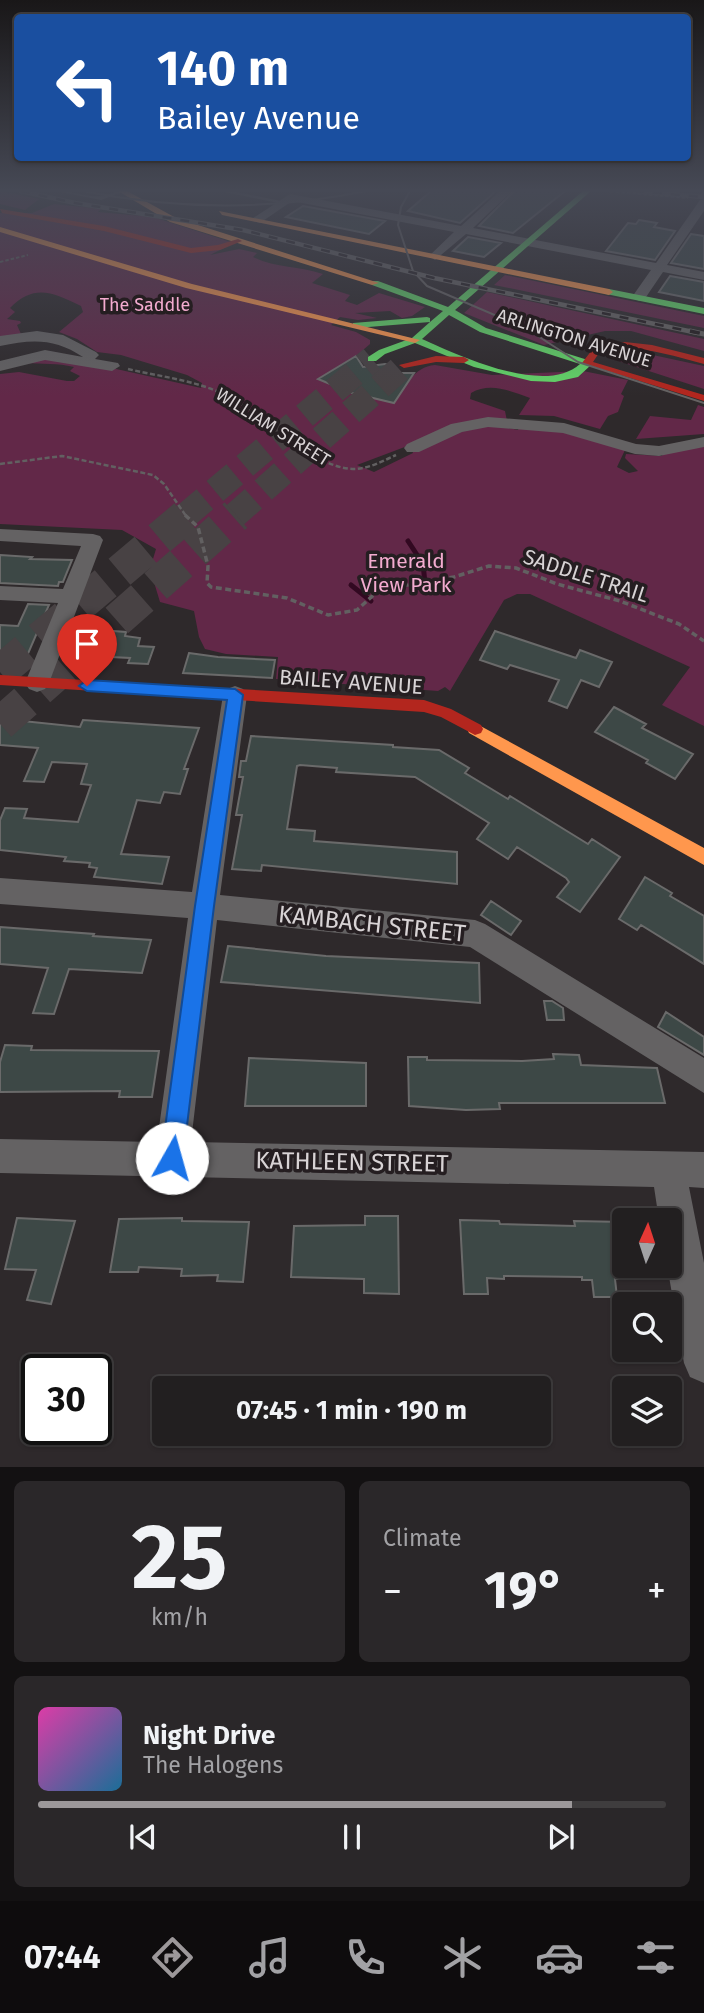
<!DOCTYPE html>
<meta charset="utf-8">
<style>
body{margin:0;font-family:"Fira Sans",sans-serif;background:#2a2729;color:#f1f3f6;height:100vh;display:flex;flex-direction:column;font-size:26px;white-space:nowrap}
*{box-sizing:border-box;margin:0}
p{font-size:23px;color:#a2a2a5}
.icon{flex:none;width:38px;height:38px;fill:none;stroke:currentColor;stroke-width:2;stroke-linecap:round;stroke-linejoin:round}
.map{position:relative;height:1467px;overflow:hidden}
.drawer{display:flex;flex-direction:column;gap:14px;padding:14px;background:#131112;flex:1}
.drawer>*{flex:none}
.hud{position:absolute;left:14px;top:14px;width:677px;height:147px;border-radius:7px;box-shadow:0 2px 5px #0004,0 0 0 2px #3f3d3e;background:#1a4fa0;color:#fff;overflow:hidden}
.needle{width:46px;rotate:3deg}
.fabs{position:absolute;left:612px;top:1208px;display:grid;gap:14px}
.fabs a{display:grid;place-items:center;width:70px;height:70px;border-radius:7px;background:#221f20;box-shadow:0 2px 5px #0004,0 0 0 2px #3f3d3e;font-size:35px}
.speed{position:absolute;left:21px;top:1354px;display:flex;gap:14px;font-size:35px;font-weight:700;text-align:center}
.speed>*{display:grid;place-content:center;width:91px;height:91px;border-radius:50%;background:#221f20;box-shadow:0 2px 5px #0004,0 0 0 2px #3f3d3e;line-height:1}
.speed .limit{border:4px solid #111;border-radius:10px;background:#fff;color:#111}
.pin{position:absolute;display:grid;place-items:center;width:60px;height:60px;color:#fff;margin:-72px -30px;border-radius:50% 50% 50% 0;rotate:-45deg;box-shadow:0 0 7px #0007}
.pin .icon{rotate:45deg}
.me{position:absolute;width:77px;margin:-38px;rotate:7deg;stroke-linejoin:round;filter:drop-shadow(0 0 5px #0008)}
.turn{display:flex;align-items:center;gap:24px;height:147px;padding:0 28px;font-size:32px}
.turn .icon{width:91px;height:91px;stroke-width:2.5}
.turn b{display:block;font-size:49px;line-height:60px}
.big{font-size:52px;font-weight:700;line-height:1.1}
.drawer .card{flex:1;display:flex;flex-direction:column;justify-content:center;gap:10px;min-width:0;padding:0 24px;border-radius:10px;background:#2a2729}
.drawer .dial{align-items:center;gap:0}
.dial b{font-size:91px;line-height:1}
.song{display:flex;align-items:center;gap:21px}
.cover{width:84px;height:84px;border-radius:10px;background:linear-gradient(135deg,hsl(320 70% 55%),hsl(200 70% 35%))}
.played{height:7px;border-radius:4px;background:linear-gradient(90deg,#9c989a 85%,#3f3d3e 85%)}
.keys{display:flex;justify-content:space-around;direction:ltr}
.heat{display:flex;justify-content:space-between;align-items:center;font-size:38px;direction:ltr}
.drawer .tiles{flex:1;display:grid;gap:14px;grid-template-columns:1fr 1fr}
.card:last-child{grid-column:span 2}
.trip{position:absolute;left:152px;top:1376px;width:399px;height:70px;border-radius:7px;background:#221f20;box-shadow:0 2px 5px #0004,0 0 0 2px #3f3d3e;font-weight:700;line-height:70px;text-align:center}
.tab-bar{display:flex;height:112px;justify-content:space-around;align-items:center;background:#0e0c0d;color:#a2a2a5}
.tab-bar .icon{width:49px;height:49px}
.tab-bar .active{color:#9c989a}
.tab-bar b{font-size:32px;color:#f1f3f6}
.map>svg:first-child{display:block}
.green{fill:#622848;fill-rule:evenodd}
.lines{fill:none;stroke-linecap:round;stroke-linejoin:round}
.stream{stroke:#320921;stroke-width:5}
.building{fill:#3d4846;stroke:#6a6a6a;stroke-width:2}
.highway-tunnel-far1{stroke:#484244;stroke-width:26;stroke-dasharray:26 13;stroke-linecap:butt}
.highway-tunnel{stroke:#484244;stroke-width:34;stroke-dasharray:34 18;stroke-linecap:butt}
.path-far2{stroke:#626061;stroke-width:2;stroke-dasharray:3.5 2;stroke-linecap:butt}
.path-far1{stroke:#626061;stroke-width:2.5;stroke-dasharray:5 2.5;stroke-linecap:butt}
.path{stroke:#626061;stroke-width:3.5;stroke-dasharray:6 3.5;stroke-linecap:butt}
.lane{fill:#646263;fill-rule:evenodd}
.street{fill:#646263;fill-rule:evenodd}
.fast{fill:#63d668;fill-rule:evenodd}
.slow{fill:#ff974d;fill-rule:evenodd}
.jam{fill:#b3261e;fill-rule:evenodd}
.tram{stroke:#656262;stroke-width:2}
.rail-far1-casing{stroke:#656262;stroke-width:4.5}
.rail-casing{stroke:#656262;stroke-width:5}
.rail-far1{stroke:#251e21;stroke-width:2.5;stroke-dasharray:9;stroke-linecap:butt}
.rail{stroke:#251e21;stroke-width:3.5;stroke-dasharray:10;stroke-linecap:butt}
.route{fill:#1a73e8;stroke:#114b97;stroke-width:2}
.labels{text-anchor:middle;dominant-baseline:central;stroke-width:7;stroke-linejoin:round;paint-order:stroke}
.far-park-label{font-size:18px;fill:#f3abcf;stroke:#251e21}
.far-street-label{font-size:18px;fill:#d8d3d5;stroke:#251e21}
.park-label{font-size:21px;fill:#f3abcf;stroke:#251e21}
.street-label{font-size:21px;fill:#d8d3d5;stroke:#251e21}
.near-street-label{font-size:24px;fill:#d8d3d5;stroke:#251e21}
</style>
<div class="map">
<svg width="704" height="1467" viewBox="0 0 704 1467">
<rect width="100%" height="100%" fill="#2e292b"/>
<path class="green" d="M0 191 39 199 25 210 0 204Z
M54 204 101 209 98 212 153 217 234 243 210 255 239 249 257 253 253 257C276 268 299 266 323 274L312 283 350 295 345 301 357 305 379 293 425 307 412 316 402 318 390 311 355 313 377 318 358 320 340 317 331 325 356 332 370 340V344L356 356 319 379 352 393 394 403C406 386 413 367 435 365L492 375 583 371 628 380 621 394 624 396 618 412 608 416 600 429 554 416 519 415 530 398C511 391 490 382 471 393L470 399 505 411 507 421 504 427 518 430 519 426 544 427 625 450 617 467 629 473 638 471 625 458 626 454 662 456 665 449 704 447V726L662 705 690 667 530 594H517L504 600 450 691 445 687 438 691 276 679 278 657 226 654 205 649 199 637 194 611 160 602 150 569 156 549 122 530 0 524V374L19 372 67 381H74L80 376 70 371 74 367C57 363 43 364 25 363L34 358 103 366 201 388 202 383 187 375 121 355 97 352 77 339 59 332 83 312 81 306C53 293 35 283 10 308L15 312 7 319 20 321 21 323 17 325 21 334 0 339V213H32ZM410 445 413 453 374 472 357 465Z
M505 275 704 316V328L494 285Z
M487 292 704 339V351L631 331H605L544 345 464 313Z
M625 349 704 366V389L612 359 605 354 608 350Z
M698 405 704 407V434L636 439 650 416 691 420Z"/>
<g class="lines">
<path class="stream" d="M408 541 423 564 425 583
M362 580 376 581 383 587
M351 585 371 601"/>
</g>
<path class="building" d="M431 191H496L460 223 408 211Z
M514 191H565L513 233 479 226Z
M303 206 385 221 369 234 286 217Z
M639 220 657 223 654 227 675 231 655 260 606 251 628 223 636 224Z
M691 234 704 236V269L671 263Z
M468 237 501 243 484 257 453 251Z
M670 276 704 282V301L659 292Z
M356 356 363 367 385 364 390 365 395 373H414L394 403 352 393 318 379Z
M0 555 32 557 30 559 72 560 63 582H59L58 586 0 583Z
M28 604 49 605 27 656 0 654V625L18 626Z
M82 622 103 623 100 630 126 632 125 636 140 638 138 646 154 647 148 664 128 663 130 658 91 656 89 660 67 659Z
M495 631 576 658 580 650 612 662 599 687 581 680 567 708 549 701 559 680 510 665 507 669 480 660Z
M189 653 218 657 275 660 272 678 183 673Z
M614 707 646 724 642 728 693 754 675 779 646 763 648 760 595 732Z
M13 720 80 727 83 720 199 728 184 769H188L180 794 164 792 160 803 137 800 121 854 169 857 162 884 94 877 97 868 89 867 90 863 64 861 66 857 0 850V820L5 808 27 809 24 818 78 822 91 785 81 784 87 764 52 762 44 782 24 781 38 748 0 745V722L12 723Z
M251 736 393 745V747L439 750 469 768 465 773 508 799 510 796 588 844 592 839 620 857 580 912 557 897 569 882 566 878 517 847 508 859 477 839 489 823 415 777 336 772 337 768 300 765 297 766 287 829 315 831 314 841 457 852V884L262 865 261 871 232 869 242 815H236L243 777H239L241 761H246Z
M645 877 672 893 670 896 704 916V964L641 925 637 930 619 919Z
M491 901 521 921 511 935 481 915Z
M0 927 94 934 93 936 151 940 142 973 69 969 54 1014 33 1013 48 968 0 964Z
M228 946 326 956 479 963 480 1003 221 982Z
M544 1001H552L563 1008 564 1020H547Z
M666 1012 704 1037V1055L658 1027Z
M5 1045 32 1046 31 1050 159 1051 152 1097H119L120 1091 0 1092V1062Z
M553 1054 579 1055 581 1065 657 1068 665 1103H499L500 1109 466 1110 409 1106 408 1057H427V1060L522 1061 554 1059Z
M249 1058 366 1063V1106H245Z
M365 1216H398L399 1294 364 1293V1279L291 1277 294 1226 365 1225Z
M17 1218 75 1221 51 1304 27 1300 36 1270 5 1269Z
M182 1218V1221L249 1222 243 1282 217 1281 218 1275 181 1276 182 1269 139 1267 138 1272H110L119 1219Z
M460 1220 499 1221 500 1224 575 1226 574 1221 625 1222V1279H615L617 1297H594L592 1280H582V1277L504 1276V1279L487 1278 488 1294H464Z"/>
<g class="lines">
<path class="highway-tunnel-far1" d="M185 516 372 359
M234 516 402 367"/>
<path class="highway-tunnel" d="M0 672 187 515
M0 724 236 515"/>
<path class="path-far2" d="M605 191 688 198
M0 262 28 255"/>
<path class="path-far1" d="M128 369C162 377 201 381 231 398 267 417 314 470 356 469 370 468 383 461 396 455
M0 464 62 456 153 475 164 484 186 516"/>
<path class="path" d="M185 515 198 527 208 566 207 583 211 587 287 598 328 615 357 610 379 590 454 577 489 566 516 568 557 584 620 601 679 624 704 641"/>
<path class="lane" d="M56 191C71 190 88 198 102 196 111 194 116 191 125 191L101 200Z
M220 191H231L286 202 283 204Z
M704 191V200L701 198V193Z"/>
<path class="street" d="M500 191H512L473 228 656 263 700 200 704 199V211L667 265 704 272V280L663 272 644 300 639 301 632 297 651 270 466 234 435 260 429 256 454 232 292 201 260 223 250 220 290 194 461 226Z
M37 331 63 335 96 352 99 355 95 359 118 363 120 366 112 371 45 360 0 371V361L45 350 83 357C55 338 32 339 0 346V336Z
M488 417 564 423 636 444 659 446 704 437V447L659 456 635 454 563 433 488 427 462 432 419 452H407L404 448 407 444 451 424Z
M0 529 93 534 100 536 103 540 49 683 45 689 37 692 29 689 25 683 58 603 0 600V586L63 589 81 546 0 541Z
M235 686 243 689 247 695 220 895 475 920 485 924 704 1058V1093L470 947 217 920 191 1142 704 1152V1188L689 1187 704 1263V1383L690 1377 684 1363 667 1265H670V1220H659L654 1187 0 1173V1139L157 1142 188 918 0 904V878L192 892 223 695 227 689Z"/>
<path class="fast" d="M583 191H591L455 310 486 328 591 361V365L578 377 555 382 531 381 474 367 415 343 385 354 376 361H368V357L379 350 412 338 430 322 356 328 353 327V323L427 317 430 318V322L443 311 372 285V281H378L448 307ZM449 315 480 332 580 364C545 396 460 356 422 339Z
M609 289 704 308V314L606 294V290Z"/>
<path class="slow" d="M118 191H127L176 218 379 283 372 285 170 222Z
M219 211 609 289 613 292 609 295 222 215Z
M0 227 192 284 420 340 415 343 186 288 0 232Z
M475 723 704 848V865L469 733 467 729 469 725Z"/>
<path class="jam" d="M0 209 104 226 191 248 218 245 238 239 242 241 220 250 191 253 104 231 2 213Z
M625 342 652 345 704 358V364C670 355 637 344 601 350L593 362 704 395V401L582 363 595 346Z
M436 356 464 357 469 360 464 363 436 362 404 368 399 365Z
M0 675 424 700 451 709 481 725 483 729 481 733 475 735 441 717 424 712 0 685Z"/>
<path class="tram" d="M82 191C178 210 270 211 366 191
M410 191 401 207 398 225 413 271 427 286 527 329 578 362 704 403"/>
<defs>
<path id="rail-far1" d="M21 191 75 203 243 230 434 278 698 333
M635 191 704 197"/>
<path id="rail" d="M690 331 704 334"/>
</defs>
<use href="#rail-far1" class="rail-far1-casing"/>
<use href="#rail" class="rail-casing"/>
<use href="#rail-far1" class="rail-far1"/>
<use href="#rail" class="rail"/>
</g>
<linearGradient id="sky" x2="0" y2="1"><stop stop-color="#191718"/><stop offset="0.48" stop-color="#464955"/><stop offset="1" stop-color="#464955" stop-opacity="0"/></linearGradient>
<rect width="704" height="396" fill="url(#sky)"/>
<path class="route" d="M87 680 235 689 243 695 214 906 183 1158 180 1166 172 1169 164 1166 161 1158 195 906 227 700 87 691 79 686Z"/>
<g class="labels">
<g class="far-park-label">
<text x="145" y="305">The Saddle</text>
</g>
<g class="far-street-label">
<text transform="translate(574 338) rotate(17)">ARLINGTON AVENUE</text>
<text transform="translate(273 427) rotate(32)">WILLIAM STREET</text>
</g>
<g class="park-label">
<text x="406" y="561">Emerald<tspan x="406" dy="24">View Park</tspan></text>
</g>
<g class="street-label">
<text transform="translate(586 576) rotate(18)">SADDLE TRAIL</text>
<text transform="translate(351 682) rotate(4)">BAILEY AVENUE</text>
</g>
<g class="near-street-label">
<text transform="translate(372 924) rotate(6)">KAMBACH STREET</text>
<text transform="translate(352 1162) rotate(1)">KATHLEEN STREET</text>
</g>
</g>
</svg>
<div class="fabs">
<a><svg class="needle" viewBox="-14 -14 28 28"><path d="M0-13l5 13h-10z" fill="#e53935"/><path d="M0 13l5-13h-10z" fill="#a2a2a5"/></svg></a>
<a><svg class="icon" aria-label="search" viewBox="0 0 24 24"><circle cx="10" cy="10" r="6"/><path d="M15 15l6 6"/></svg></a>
<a><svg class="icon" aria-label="layers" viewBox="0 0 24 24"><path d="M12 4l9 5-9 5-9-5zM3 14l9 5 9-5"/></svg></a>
</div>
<div class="speed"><div class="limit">30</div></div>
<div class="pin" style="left:87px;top:686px;background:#d93025"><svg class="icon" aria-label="arrive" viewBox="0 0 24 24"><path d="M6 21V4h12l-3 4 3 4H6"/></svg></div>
<svg class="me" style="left:172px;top:1158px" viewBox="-20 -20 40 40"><circle r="19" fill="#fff"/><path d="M0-13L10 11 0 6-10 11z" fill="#1a73e8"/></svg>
<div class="trip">07:45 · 1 min · 190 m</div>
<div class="hud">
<div class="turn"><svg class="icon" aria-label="left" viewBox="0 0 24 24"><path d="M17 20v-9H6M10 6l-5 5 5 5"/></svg><div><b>140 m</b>Bailey Avenue</div></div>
</div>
</div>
<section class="drawer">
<div class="tiles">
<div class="card dial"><b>25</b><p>km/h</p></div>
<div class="card"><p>Climate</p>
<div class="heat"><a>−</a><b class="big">19°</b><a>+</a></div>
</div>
<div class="card">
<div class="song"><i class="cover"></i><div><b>Night Drive</b><p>The Halogens</p></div></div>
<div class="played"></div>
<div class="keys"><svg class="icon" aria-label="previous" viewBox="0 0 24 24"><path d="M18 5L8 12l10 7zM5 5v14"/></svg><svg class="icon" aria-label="pause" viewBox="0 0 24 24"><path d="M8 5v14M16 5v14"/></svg><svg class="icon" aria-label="next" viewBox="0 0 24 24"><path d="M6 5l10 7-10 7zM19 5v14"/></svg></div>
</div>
</div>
</section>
<nav class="tab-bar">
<b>07:44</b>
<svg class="icon active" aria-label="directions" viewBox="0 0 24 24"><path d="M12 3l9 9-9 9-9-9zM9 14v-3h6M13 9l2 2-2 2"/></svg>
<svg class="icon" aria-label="music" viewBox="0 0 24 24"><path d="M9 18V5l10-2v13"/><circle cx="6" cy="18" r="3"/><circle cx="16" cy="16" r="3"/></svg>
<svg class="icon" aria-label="phone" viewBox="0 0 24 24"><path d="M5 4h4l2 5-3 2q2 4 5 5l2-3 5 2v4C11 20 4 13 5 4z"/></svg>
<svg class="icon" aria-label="climate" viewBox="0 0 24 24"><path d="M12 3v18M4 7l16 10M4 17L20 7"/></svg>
<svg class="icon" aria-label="car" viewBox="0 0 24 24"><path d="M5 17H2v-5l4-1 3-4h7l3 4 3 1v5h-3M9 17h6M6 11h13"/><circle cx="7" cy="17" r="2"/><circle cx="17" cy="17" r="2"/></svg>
<svg class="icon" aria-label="filters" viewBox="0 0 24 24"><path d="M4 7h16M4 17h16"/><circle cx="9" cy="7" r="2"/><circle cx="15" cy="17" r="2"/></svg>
</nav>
